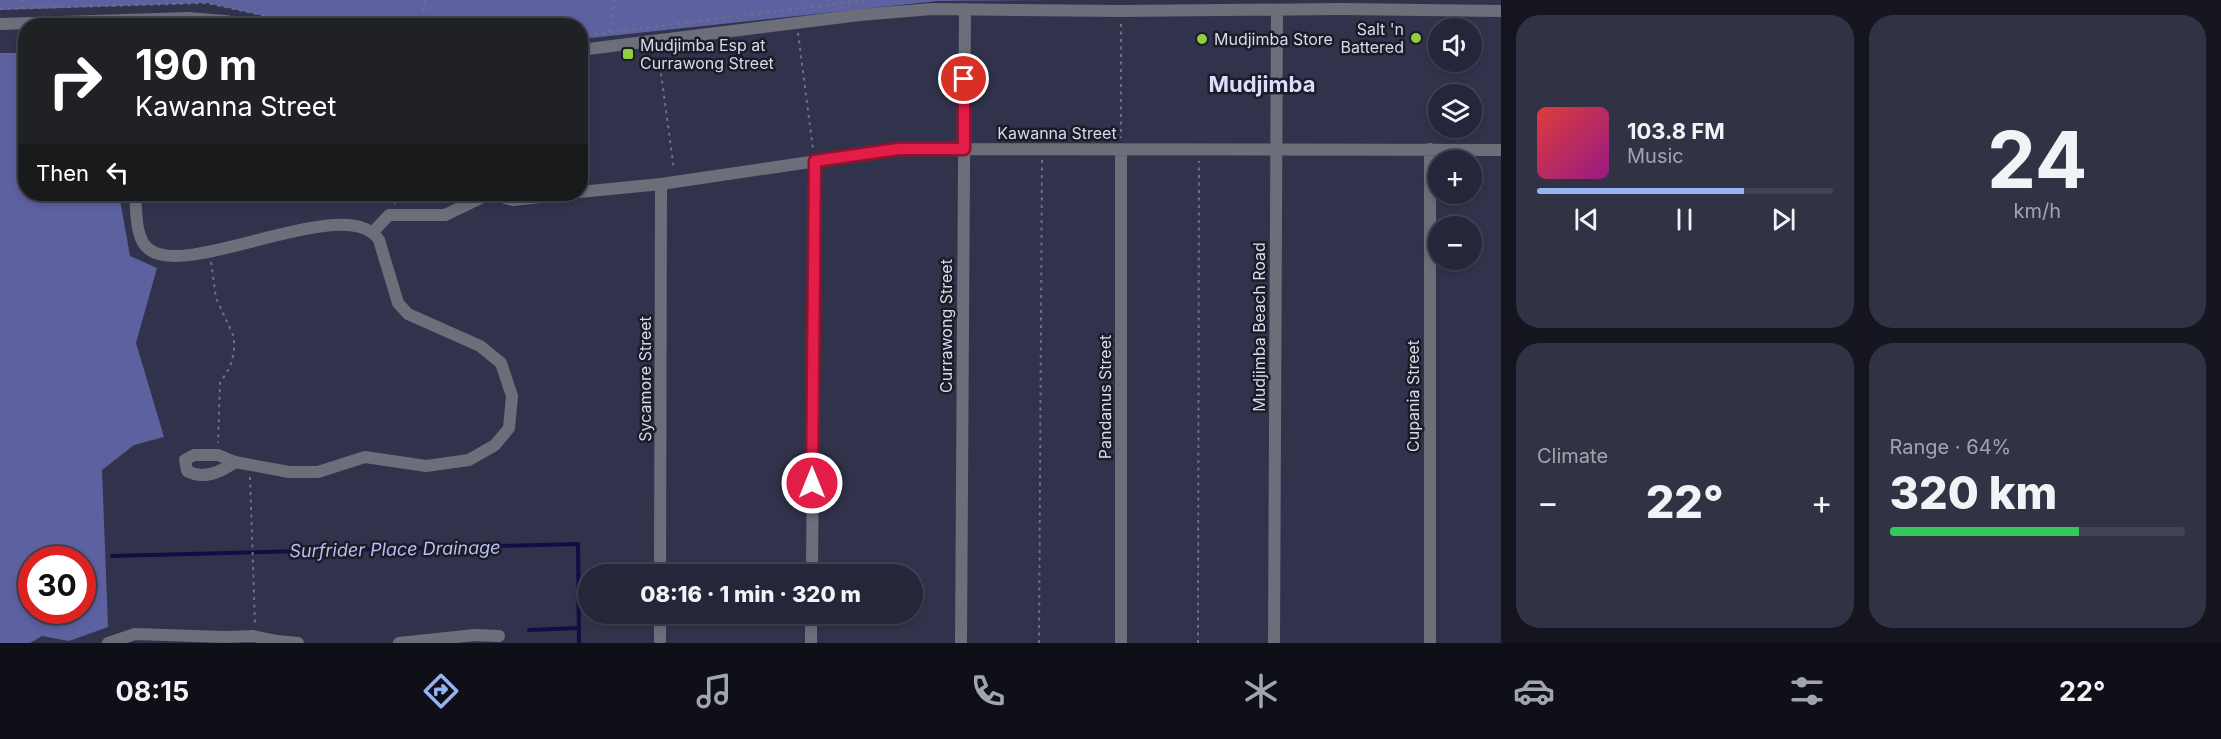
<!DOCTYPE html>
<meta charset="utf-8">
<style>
body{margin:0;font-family:Inter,sans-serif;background:#313244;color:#f1f3f6;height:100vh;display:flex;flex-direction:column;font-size:22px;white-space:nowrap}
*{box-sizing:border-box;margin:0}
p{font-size:20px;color:#a3a5ae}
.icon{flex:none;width:33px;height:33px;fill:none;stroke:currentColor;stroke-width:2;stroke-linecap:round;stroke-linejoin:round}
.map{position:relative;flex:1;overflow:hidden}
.sheet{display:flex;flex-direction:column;gap:15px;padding:15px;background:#14151f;width:720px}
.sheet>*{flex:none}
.hud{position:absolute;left:18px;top:18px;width:570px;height:183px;border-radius:24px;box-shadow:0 3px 9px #0003,0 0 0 2px #424353;background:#202124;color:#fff;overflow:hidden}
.controls{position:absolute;left:1428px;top:18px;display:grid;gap:12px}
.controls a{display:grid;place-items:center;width:54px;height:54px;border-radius:50%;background:#252639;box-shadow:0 3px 9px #0003,0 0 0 2px #424353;font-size:30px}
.speed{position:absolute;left:18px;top:546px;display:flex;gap:12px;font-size:30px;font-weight:700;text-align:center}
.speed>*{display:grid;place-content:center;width:78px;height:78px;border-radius:50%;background:#252639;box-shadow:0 3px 9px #0003,0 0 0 2px #424353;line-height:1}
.speed .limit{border:9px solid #d22;background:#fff;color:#111}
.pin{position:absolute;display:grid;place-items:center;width:51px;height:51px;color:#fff;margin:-26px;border:3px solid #fff;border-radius:50%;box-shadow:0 2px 6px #0007}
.me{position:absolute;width:66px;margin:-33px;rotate:0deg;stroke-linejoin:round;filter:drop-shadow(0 0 4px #0008)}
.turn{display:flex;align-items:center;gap:21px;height:126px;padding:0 18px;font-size:27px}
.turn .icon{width:78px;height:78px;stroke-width:2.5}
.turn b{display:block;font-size:42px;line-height:51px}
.then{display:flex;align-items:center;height:57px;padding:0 18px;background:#0003;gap:12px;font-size:22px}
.big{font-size:45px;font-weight:800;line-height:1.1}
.sheet .widget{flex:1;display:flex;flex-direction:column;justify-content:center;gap:9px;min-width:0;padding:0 21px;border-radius:24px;background:#313244}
.sheet .dial{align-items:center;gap:0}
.dial b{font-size:78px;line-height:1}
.song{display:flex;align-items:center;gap:18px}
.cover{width:72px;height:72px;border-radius:9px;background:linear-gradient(135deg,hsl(0 70% 55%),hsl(310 70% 35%))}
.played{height:6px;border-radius:3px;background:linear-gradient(90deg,#95b2f1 70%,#424353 70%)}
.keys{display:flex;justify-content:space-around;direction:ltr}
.heat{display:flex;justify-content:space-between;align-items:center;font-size:33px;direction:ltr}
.charge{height:9px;border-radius:4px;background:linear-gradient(90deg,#34c759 64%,#424353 0)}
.sheet .tiles{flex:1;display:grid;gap:15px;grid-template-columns:repeat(2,1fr)}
.trip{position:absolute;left:578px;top:564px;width:345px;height:60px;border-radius:30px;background:#252639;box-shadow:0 3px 9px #0003,0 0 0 2px #424353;font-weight:800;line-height:60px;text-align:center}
.dock{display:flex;height:96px;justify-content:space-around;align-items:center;background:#0f0f17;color:#a3a5ae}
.dock .icon{width:42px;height:42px}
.dock .active{color:#95b2f1}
.dock b{font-size:27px;color:#f1f3f6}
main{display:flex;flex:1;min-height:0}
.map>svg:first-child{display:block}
.forest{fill:#5d61a0;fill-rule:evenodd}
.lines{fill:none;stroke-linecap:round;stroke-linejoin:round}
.stream{stroke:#140d45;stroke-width:4}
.path{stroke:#6e7086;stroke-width:2;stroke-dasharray:3 4.5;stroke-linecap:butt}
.minor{stroke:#6c6e7a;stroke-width:12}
.tertiary{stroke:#6c6e7a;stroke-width:12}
.route-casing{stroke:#92132f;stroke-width:15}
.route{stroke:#e11d48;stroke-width:10}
.poi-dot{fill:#91cd3f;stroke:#1b1c27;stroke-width:2}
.labels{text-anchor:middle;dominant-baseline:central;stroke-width:5;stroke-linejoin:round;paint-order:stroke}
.poi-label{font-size:16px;fill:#d8daea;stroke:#1b1c27;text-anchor:start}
.street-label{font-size:16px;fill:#d8daea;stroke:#1b1c27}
.water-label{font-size:18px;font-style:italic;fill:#b9bff6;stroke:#1b1c27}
.district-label{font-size:22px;font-weight:bold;fill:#dadefe;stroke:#1b1c27}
</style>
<main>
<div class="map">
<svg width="1501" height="643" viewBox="0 0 1501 643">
<rect width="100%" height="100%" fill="#31334c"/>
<path class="forest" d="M0 0H1052L938 1 581 39 580 26H307L207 3 0 10Z
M0 53H25L26 194H119L130 256 157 268 136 343 164 437 134 445 102 470 108 627 69 641 42 636 30 643H0ZM32 560H82V610H32Z"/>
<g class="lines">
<path class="stream" d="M112 556 578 544 579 643
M529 630 579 628"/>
<path class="path" d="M0 9 207 3 312 26
M21 9 22 0
M1121 24V138
M421 26 425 0
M609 32 615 0
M798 33 813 149
M580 36 866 0
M658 51 674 170
M394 194 395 204
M211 262 216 298 234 337V352L230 367 220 383 218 443
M250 477 255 624
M1039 643 1042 160
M1198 643 1199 161"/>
<path class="minor" d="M1430 149V643
M580 192 661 184 898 149 1501 150
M135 194C137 210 134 239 150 250 191 279 347 191 379 240L398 303 408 314 480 346 501 363 512 396 509 428 495 445 469 460 426 466 365 457 318 472H289L235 462 218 455H194L185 460 187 471C203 480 221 472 235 462
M505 198 513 200 570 194
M373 232 389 215H445L489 194
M660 574 661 184
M812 574 815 161
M660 640V614
M108 643 135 634 225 637 253 636 277 641 298 643
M399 643 475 635 499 636
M811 643V614
M961 643 965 9
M1121 643V150"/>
<path class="tertiary" d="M0 24 188 18 225 21 252 26
M580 50 860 15 932 9 1120 11 1341 9 1501 11
M1274 643 1277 11"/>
</g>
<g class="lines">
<defs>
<path id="route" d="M812 483 815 161 898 149H964V79"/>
</defs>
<use href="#route" class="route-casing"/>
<use href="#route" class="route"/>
</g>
<g class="poi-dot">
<circle cx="1416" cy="38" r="6"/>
<circle cx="1202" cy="39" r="6"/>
<rect x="622" y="48" width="12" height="12" rx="3"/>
</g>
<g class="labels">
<g class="poi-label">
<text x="1404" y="29" text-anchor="end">Salt 'n<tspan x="1404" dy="18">Battered</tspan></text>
<text x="1214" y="39">Mudjimba Store</text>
<text x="640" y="45">Mudjimba Esp at<tspan x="640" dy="18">Currawong Street</tspan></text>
</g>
<g class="street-label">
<text x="1057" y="133">Kawanna Street</text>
<text transform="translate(946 326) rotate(-90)">Currawong Street</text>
<text transform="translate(1259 327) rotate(-90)">Mudjimba Beach Road</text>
<text transform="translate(645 379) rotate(-90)">Sycamore Street</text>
<text transform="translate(1413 396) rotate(-90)">Cupania Street</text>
<text transform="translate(1105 397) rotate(-90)">Pandanus Street</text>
</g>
<g class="water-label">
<text transform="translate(395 549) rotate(-1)">Surfrider Place Drainage</text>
</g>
<g class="district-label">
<text x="1262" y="84">Mudjimba</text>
</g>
</g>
</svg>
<div class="controls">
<a><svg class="icon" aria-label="sound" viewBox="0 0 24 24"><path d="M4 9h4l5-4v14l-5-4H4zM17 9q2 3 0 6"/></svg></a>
<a><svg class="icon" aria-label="layers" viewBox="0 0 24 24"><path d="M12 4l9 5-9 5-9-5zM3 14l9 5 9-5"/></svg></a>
<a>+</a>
<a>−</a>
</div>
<div class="speed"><div class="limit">30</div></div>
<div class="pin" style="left:964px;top:79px;background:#d93025"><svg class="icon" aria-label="arrive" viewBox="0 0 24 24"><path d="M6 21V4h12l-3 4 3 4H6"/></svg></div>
<svg class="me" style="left:812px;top:483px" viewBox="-20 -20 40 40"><circle r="17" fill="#e11d48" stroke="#fff" stroke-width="3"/><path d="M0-11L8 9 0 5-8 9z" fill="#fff"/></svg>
<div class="trip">08:16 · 1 min · 320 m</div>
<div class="hud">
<div class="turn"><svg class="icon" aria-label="right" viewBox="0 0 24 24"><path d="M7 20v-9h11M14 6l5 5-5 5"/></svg><div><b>190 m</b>Kawanna Street</div></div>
<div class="then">Then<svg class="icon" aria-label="left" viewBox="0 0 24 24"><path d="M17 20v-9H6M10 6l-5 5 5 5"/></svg></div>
</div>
</div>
<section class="sheet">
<div class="tiles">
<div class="widget">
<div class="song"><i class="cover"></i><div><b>103.8 FM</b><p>Music</p></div></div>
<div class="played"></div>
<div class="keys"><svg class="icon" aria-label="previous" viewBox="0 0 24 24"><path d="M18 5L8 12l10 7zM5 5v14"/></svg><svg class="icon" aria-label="pause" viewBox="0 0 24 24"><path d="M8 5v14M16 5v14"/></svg><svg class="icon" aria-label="next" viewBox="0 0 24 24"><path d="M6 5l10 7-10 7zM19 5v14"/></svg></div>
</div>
<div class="widget dial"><b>24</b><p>km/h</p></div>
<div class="widget"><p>Climate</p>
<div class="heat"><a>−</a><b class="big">22°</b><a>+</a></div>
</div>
<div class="widget"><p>Range · 64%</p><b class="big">320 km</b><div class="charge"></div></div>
</div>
</section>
</main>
<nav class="dock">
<b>08:15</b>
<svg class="icon active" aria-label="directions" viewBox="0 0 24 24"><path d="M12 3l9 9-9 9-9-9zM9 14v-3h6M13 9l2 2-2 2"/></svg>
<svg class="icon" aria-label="music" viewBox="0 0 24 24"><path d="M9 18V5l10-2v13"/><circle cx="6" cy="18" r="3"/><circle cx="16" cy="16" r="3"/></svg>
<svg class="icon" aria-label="phone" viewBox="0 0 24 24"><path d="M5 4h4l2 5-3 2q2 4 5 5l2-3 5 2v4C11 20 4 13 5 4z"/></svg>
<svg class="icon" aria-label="climate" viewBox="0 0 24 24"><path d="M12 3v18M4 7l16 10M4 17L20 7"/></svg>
<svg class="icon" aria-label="car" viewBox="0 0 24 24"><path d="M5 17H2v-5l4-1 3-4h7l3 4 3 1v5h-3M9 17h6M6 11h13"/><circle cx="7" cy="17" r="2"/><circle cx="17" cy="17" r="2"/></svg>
<svg class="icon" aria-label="filters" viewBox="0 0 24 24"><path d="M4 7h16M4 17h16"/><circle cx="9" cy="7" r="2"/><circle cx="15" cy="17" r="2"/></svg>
<b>22°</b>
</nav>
